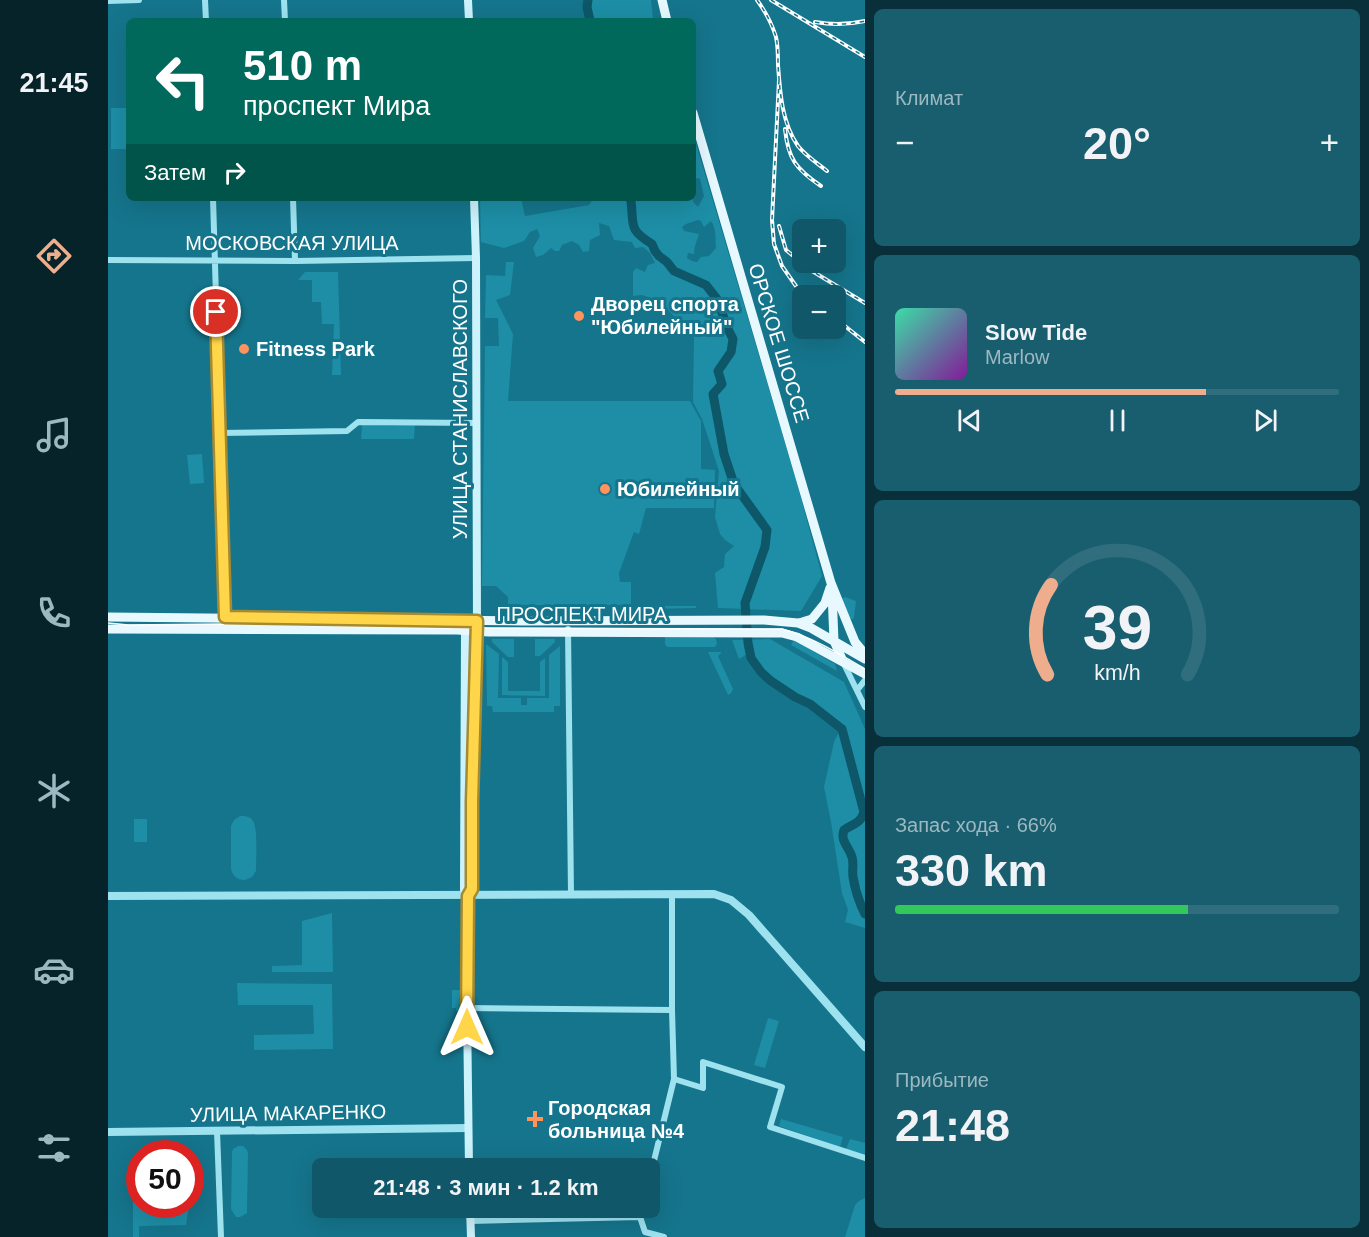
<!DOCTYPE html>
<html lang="ru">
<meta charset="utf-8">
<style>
body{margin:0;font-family:Arial,sans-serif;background:#195e6f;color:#f1f3f6;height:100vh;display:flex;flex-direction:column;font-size:22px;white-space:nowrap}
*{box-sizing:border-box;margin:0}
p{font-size:20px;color:#9cb8c0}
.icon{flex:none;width:33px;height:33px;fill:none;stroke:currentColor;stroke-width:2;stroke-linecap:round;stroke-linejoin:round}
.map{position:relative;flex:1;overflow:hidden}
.panel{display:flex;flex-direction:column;gap:9px;padding:9px;background:#09303a;width:504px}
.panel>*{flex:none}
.guide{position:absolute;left:18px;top:18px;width:570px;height:183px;border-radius:9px;box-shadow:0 6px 24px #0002;background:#00695c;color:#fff;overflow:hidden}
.buttons{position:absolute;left:684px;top:219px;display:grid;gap:12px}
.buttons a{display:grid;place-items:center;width:54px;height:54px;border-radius:9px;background:#105869;box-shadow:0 6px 24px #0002;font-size:30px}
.speed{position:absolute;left:18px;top:1140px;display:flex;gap:12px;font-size:30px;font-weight:700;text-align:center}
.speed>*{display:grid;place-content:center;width:78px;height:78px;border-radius:50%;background:#105869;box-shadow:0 6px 24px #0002;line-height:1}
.speed .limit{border:9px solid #d22;background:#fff;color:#111}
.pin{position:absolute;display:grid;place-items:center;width:51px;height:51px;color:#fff;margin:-26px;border:3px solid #fff;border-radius:50%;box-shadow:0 2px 6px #0007}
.me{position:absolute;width:66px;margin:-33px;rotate:0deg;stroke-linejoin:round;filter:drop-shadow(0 0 4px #0008)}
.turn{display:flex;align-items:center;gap:21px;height:126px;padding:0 18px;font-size:27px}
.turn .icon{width:78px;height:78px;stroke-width:2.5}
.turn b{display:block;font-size:42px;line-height:51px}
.then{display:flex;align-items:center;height:57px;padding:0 18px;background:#0003;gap:12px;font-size:22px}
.big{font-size:45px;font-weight:700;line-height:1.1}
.panel .card{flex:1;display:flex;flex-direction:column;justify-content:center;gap:9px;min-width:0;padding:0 21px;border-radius:9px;background:#195e6f}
.panel .dial{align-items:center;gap:0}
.dial svg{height:156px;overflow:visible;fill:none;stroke:#306e7d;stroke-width:7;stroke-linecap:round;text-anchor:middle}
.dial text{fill:#f1f3f6;stroke:none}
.song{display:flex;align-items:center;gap:18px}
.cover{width:72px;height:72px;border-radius:9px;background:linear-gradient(135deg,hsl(160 70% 55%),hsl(290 70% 35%))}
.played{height:6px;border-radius:3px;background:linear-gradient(90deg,#eead8d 70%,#306e7d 70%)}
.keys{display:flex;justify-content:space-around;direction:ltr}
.heat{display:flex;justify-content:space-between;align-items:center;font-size:33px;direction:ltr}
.charge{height:9px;border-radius:4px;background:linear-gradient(90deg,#34c759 66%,#306e7d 0)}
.trip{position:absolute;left:204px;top:1158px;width:348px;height:60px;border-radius:9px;background:#105869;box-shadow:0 6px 24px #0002;font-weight:700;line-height:60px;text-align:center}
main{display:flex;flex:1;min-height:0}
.menu{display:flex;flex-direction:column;width:108px;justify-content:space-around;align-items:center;background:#06232a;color:#9cb8c0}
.menu .icon{width:42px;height:42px}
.menu .on{color:#eead8d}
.menu b{font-size:27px;color:#f1f3f6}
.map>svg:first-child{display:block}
.green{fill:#1d8ea6;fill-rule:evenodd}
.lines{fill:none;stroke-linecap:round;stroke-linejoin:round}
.river{stroke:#0d5769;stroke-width:9}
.minor{stroke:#9ee2f0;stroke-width:6}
.tertiary{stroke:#9ee2f0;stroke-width:8}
.secondary{stroke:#ccf2fb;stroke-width:8}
.primary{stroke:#e7f9ff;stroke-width:9}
.tram{stroke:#fff;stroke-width:1.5}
.rail-casing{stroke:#fff;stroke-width:4}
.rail{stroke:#15758c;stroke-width:1.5;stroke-dasharray:4.5;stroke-linecap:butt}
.route-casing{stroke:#a68a30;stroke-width:15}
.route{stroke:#ffd54a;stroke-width:10}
.poi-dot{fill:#ff935d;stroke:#15758c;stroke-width:2}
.labels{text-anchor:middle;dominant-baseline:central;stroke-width:6;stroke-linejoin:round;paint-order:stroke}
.street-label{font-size:20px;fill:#fff;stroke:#15758c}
.poi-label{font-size:20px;font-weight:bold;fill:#fff;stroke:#15758c;text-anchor:start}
</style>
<main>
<nav class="menu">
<b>21:45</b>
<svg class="icon on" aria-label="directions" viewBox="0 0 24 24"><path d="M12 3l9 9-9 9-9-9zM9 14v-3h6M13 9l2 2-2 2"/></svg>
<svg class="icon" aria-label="music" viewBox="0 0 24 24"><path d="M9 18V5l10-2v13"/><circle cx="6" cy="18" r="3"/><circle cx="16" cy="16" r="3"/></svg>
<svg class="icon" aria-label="phone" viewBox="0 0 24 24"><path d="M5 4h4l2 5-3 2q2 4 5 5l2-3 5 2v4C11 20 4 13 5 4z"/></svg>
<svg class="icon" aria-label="climate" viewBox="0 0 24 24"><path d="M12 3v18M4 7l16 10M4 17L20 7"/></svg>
<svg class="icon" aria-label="car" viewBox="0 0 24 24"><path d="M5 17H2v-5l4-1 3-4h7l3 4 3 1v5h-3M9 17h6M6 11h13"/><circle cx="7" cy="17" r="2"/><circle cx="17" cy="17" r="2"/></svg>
<svg class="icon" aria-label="filters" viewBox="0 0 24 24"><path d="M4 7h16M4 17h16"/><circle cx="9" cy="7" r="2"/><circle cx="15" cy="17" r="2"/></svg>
</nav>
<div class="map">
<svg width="757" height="1237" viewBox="0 0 757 1237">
<rect width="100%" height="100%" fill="#15758c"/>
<path class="green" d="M483 0H543L545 19 546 21H484Z
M3 108H21V149H3Z
M585 134 689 483 714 576 693 611 610 608 607 573 616 567 617 554 626 546 617 540 612 534 607 517 611 471 594 419 585 402 586 338 552 301 534 295 525 296V272L528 268 537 272 540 265 547 263 542 253 535 247 527 248 524 242 506 240 501 226 491 223 492 235 482 240 481 251 475 252 471 245 464 241 454 245 451 251H447L443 248 435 255 428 257 425 248 432 236 429 229 422 232 416 241 396 248 373 242 372 198H413L417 216 481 205 486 198H584L586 203 590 207 596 196 592 179 589 178 585 182ZM590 220 593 221 596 227 603 221C609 230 607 238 608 248L601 256 593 257 589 262 584 261 579 258 580 253 586 254C586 246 589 241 591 234L576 231 574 227 578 224Z
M398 262H406L402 295 388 300 405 334 400 401H582L593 421V469L607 470 606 508H538L531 534 526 532 511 573 512 582H523V605H400V597L388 586H374L377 346H391L390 318H377L378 275 397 276Z
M197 272H230L233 375H224L226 324H214L213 302H204V280H190Z
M307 424 306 439H253L254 425Z
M94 454 96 483 82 484 79 455Z
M737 597 748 601 746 617 745 619H742L734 599Z
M537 606H588V608L535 609Z
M557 637H605L608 639 609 644 607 647H559L557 644Z
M384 639H406V657H400L384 642Z
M427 639H447V642L432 656H427Z
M662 639 736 682 757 729V928L737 922 740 910 734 893 723 822 716 787 726 742 734 726 727 722 713 708 661 677 639 654 631 659 624 640Z
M686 640 727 664 729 671 683 645Z
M378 644 391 654 390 698H413V705H419V698H441V655L452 646V706H446V712H385L384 706H379Z
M600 652H613V653L610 656 625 689 623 693 620 695Z
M394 657 400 662V691H432V662L437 658V696L394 695Z
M132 816C137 816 142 816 145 821 150 827 148 862 148 871L144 877 137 880C129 880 124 876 123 868V826L126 820Z
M26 819H39V842H26Z
M224 913 225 972H164V966L194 965V921Z
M129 983 224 984 225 1049 146 1050V1035L206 1034 205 1005H130Z
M344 990H352L351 1011H348V1008H344Z
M660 1018 671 1021 657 1068 646 1065Z
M673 1119 735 1137 732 1147 671 1126Z
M742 1139 757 1143V1155L738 1149Z
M130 1146H135L139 1150 140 1154 139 1209V1213L132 1217H128L123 1209 124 1152 125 1149Z
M332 1158 333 1168H262V1159Z
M757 1198V1237H737L747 1205 751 1201Z
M25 1199H31L32 1204 81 1205 78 1225 31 1226V1237H25Z"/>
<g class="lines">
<path class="river" d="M480 0 479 7 482 21
M522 198 523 201C526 226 520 229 544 244L547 251 551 256 559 262 566 271 598 285 609 299 620 329 625 339 623 352 610 371 614 384 605 394 616 454 626 484 659 530 657 547 637 603 640 643 643 658 653 672 663 681 687 697 702 704 734 729 756 812C753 823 745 824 736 830 732 842 741 846 744 857 746 863 744 870 745 877 747 890 751 902 757 914"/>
<path class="minor" d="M97 0 98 21
M176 0 177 21
M0 1 31 0
M105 198 118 629
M185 198 187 261
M0 260 187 261 368 258
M111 433 239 431 250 422 368 423
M460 629 463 895
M736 664 757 707
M750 689 757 680
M359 1008 564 1010
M566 1079 595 1088V1062L674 1087 662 1127 757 1158
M109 1131 113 1237
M542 1177 566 1079 564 1010V894
M532 1217 537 1232 556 1237
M362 1221 532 1217 534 1208"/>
<path class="tertiary" d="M0 896 606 894 623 900 641 915 757 1047
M0 1132 360 1128"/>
<path class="secondary" d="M360 0 361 21
M360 896 356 890 357 631 369 621
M361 1168 359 1008 360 896 364 889V802L369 631 368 258 366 198
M362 1208 363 1237"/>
<path class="primary" d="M554 0 559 21
M585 113 723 583 747 642 757 654
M724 592 726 641 735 661
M0 617 415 621 656 620 690 623 703 628 757 659
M691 623 704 619 717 603 722 588
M0 629 349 630 381 632 674 633 689 637 757 674"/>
<path class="tram" d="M0 623 20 625 118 624 335 628 674 629C704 637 730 653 757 669"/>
<defs>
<path id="rail" d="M649 0C657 11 664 24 668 37 670 46 670 56 670 65 672 93 674 123 690 146 698 156 709 163 719 171
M663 0 757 57
M707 22C724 25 739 25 757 21
M671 80 664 220 666 244 674 266 690 289 698 296
M677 129C680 159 688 169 713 186
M671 226 678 250 704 271 757 303
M728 319 757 342"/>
</defs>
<use href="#rail" class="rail-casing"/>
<use href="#rail" class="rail"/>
</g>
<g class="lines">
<defs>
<path id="route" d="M108 312 117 617 369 621 364 802V889L360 896 359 1027"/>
</defs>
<use href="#route" class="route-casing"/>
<use href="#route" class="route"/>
</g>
<g class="poi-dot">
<circle cx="471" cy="316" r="6"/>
<circle cx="136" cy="349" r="6"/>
<circle cx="497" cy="489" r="6"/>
<path d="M424 1110h6v6h6v6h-6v6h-6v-6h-6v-6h6z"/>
</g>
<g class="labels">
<g class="street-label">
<text x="184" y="243">МОСКОВСКАЯ УЛИЦА</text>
<text transform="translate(671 343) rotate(73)">ОРСКОЕ ШОССЕ</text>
<text transform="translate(352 409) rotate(-90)">УЛИЦА СТАНИСЛАВСКОГО</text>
<text x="474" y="614">ПРОСПЕКТ МИРА</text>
<text transform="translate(180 1113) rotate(-1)">УЛИЦА МАКАРЕНКО</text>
</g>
<g class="poi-label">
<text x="483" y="304">Дворец спорта<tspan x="483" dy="23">"Юбилейный"</tspan></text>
<text x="148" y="349">Fitness Park</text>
<text x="509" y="489">Юбилейный</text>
<text x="440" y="1108">Городская<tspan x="440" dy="23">больница №4</tspan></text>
</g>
</g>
</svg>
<div class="buttons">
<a>+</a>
<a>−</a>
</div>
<div class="speed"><div class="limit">50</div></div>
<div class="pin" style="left:108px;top:312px;background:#d93025"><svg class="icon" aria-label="arrive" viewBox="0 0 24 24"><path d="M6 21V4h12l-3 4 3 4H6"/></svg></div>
<svg class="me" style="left:359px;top:1027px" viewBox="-20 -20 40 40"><path d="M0-17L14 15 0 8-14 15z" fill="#ffd54a" stroke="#fff" stroke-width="4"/></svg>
<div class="trip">21:48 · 3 мин · 1.2 km</div>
<div class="guide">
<div class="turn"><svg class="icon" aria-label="left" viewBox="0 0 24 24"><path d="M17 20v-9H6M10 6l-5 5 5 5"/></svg><div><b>510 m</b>проспект Мира</div></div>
<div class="then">Затем<svg class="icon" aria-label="right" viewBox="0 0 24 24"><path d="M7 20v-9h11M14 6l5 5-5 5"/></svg></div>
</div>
</div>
<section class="panel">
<div class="card"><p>Климат</p>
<div class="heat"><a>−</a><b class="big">20°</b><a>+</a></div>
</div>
<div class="card">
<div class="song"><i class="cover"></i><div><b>Slow Tide</b><p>Marlow</p></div></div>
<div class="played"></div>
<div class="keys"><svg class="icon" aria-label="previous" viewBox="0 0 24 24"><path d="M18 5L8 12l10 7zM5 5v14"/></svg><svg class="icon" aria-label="pause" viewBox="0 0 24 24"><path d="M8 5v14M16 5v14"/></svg><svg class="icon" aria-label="next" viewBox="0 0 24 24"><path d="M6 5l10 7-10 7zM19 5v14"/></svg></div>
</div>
<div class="card dial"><svg viewBox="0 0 100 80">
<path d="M14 69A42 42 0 1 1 86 69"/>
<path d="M14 69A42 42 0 0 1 16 23" stroke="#eead8d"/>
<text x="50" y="56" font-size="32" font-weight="700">39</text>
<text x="50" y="72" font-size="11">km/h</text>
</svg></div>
<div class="card"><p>Запас хода · 66%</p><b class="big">330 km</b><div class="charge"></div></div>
<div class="card"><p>Прибытие</p><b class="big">21:48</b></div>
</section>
</main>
